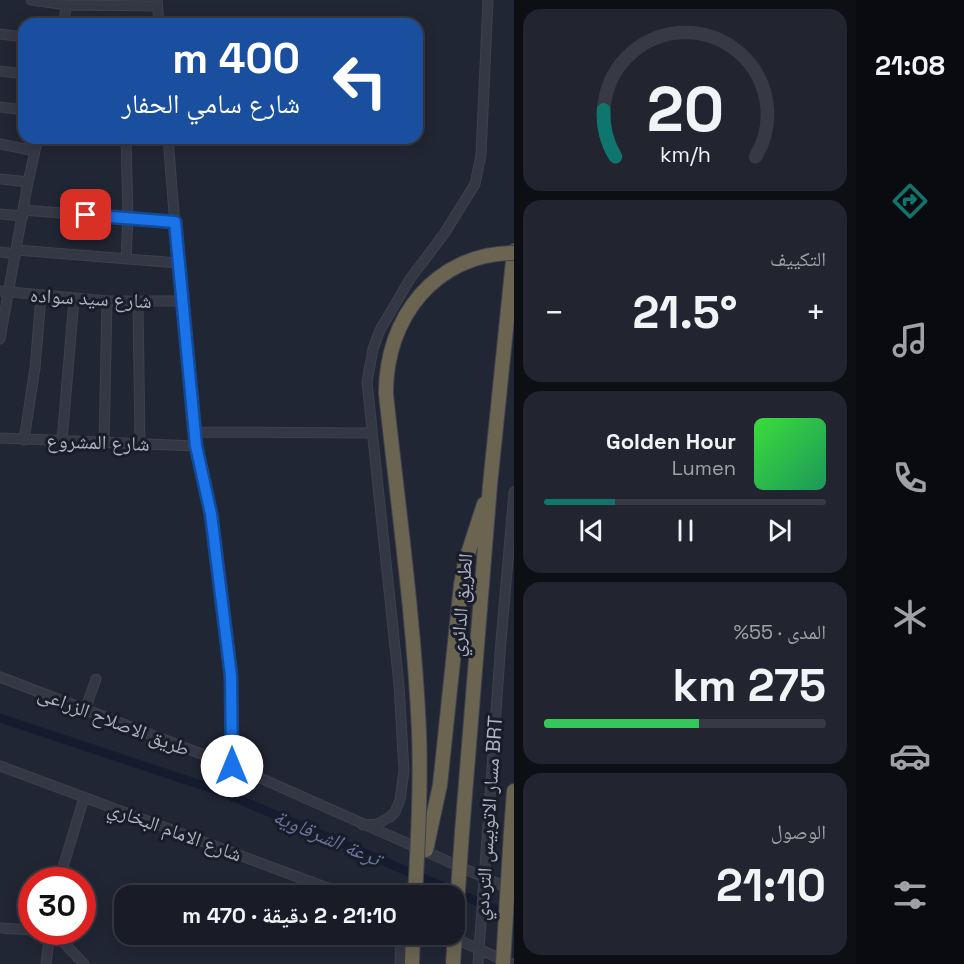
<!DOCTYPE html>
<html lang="ar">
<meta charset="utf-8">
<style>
body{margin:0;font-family:"Space Grotesk","Noto Naskh Arabic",sans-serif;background:#22252f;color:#f1f3f6;direction:rtl;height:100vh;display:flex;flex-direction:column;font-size:22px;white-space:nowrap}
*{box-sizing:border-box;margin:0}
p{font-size:20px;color:#9fa1a7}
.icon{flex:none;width:33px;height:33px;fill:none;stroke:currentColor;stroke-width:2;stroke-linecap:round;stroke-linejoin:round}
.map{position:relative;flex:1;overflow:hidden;direction:ltr}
.sheet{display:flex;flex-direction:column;gap:9px;padding:9px;background:#0e0f15;width:342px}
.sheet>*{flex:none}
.banner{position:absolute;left:18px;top:18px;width:405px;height:126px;border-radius:18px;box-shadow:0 3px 15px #0003,0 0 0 2px #373a44;direction:rtl;background:#1a4fa0;color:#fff;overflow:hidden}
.speed{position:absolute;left:18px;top:867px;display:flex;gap:12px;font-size:30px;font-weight:700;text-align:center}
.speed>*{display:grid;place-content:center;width:78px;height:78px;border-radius:50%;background:#191c27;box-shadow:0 3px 15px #0003,0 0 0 2px #373a44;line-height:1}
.speed .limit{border:9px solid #d22;background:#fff;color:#111}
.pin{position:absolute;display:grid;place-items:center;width:51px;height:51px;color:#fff;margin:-26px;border-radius:12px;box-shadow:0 3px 9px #0006}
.me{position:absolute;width:66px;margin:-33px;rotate:0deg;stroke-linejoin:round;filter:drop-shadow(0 0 4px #0008)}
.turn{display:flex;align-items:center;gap:21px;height:126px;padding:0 24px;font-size:27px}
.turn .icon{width:78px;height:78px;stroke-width:2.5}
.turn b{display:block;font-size:42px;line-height:51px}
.big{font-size:45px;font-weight:700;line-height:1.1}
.sheet .card{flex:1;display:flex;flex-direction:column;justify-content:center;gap:9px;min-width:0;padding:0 21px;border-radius:18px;background:#22252f}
.sheet .dial{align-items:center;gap:0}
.dial svg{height:156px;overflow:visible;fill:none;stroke:#373a44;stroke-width:7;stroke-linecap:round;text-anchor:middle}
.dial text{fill:#f1f3f6;stroke:none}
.song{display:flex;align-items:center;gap:18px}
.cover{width:72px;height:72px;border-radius:9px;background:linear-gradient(135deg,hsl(120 70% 55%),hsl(150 70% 35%))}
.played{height:6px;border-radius:3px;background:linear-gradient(90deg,#0f766e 25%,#373a44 25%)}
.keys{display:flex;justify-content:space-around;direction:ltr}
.heat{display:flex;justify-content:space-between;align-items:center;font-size:33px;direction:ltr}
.charge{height:9px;border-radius:4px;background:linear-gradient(90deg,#34c759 55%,#373a44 0)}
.trip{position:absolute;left:114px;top:885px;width:351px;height:60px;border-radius:18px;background:#191c27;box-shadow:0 3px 15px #0003,0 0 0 2px #373a44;font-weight:700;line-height:60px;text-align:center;direction:rtl}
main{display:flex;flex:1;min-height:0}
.menu{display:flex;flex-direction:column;width:108px;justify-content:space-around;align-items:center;background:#0a0b10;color:#9fa1a7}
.menu .icon{width:42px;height:42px}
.menu .on{color:#0f766e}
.menu b{font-size:27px;color:#f1f3f6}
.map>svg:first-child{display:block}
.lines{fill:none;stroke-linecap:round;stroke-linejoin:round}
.canal{stroke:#151c30;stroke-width:9}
.minor-casing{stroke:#3d414e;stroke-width:11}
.highway-casing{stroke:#3e424f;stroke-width:16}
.minor{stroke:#343845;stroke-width:9}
.highway{stroke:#6a6451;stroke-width:14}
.highway-bridge-casing{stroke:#3e424f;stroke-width:16;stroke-linecap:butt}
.highway-bridge{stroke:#6a6451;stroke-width:14}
.route-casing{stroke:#114b97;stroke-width:15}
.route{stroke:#1a73e8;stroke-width:10}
.labels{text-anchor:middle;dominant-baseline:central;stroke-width:6;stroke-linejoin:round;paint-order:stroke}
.street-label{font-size:20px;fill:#aeb2c2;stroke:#191d29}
.water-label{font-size:21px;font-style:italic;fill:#69779f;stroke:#191d29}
</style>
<main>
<nav class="menu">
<b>21:08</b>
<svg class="icon on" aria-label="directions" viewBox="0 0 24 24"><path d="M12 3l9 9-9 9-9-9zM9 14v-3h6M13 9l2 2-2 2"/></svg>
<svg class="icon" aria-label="music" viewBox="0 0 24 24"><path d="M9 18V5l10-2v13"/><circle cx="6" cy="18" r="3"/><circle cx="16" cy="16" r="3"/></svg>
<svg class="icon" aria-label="phone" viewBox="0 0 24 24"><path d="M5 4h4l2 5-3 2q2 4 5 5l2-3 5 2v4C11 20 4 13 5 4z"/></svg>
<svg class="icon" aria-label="climate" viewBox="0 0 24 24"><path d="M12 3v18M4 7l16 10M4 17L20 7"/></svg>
<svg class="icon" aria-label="car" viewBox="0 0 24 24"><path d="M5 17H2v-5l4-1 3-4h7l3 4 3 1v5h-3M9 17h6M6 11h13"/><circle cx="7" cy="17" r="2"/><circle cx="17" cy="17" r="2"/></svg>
<svg class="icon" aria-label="filters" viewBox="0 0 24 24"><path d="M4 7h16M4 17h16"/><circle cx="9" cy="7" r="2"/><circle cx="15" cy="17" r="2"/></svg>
</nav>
<section class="sheet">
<div class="card dial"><svg viewBox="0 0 100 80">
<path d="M14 69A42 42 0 1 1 86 69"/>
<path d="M14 69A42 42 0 0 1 8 45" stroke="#0f766e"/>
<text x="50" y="56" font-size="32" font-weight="700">20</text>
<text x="50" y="72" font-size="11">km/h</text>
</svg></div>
<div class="card"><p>التكييف</p>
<div class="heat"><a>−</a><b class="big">21.5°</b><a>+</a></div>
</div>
<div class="card">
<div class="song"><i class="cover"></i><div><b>Golden Hour</b><p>Lumen</p></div></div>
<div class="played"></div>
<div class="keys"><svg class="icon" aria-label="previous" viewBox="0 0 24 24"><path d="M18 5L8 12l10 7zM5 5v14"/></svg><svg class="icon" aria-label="pause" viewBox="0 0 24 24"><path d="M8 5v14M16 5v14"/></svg><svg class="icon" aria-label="next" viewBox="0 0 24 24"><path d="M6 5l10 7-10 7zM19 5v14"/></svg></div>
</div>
<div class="card"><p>المدى · 55%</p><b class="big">275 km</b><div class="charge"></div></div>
<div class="card"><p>الوصول</p><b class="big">21:10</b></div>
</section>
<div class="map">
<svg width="514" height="964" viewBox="0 0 514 964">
<rect width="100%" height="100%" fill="#212634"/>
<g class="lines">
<path class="canal" d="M0 718 222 792 514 917"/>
<defs>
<path id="minor" d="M31 0 67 5 157 6
M157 0 159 24
M63 24 67 5
M0 34 24 37
M0 71 24 74
M0 107 24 110
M126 138 128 218 126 259
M168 138 181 301 196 446 211 514 231 676 233 766
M0 144 35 151
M0 179 28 182
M23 210 175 222
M0 214 23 216
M17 250 178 263
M0 252 16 254
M0 291 107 301H181
M138 302 140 444
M0 339 28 182 38 138
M195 432 372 433
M0 438 196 446
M24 440 35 368 41 296
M62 441 74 299
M104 443 107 301
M0 677 233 766 510 889
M85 710 96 679
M0 766 349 896
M363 825 377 824 390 817 395 812 400 800 404 771 399 685 367 382 373 349 380 330 410 279 444 234 475 184 481 155 488 0
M59 880 84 798
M0 928 32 930
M41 932 63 942 84 964
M445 934 512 964
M46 964 50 932
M400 964 401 934
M478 964 501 641 514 492"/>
<path id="highway" d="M462 832 490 485 514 251
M511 832 514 791
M426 850 440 785 461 585 465 563 484 504
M412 964 413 934"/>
</defs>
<use href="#minor" class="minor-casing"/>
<use href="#highway" class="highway-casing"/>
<use href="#minor" class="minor"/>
<use href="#highway" class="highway"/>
<defs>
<path id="highway-bridge" d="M415 896C418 841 421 786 419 731 414 618 398 506 386 394 385 319 435 253 514 253
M453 964 462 832
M503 964 511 832"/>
</defs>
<use href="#highway-bridge" class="highway-bridge-casing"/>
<use href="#highway-bridge" class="highway-bridge"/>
</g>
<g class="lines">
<defs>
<path id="route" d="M86 215 175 222 196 446 211 514 231 676 232 766"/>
</defs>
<use href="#route" class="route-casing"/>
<use href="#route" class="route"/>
</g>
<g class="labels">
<g class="street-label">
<text transform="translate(91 298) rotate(3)">شارع سيد سواده</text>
<text transform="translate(98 442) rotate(2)">شارع المشروع</text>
<text transform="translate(461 605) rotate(-85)">الطريق الدائري</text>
<text transform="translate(114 721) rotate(21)">طريق الاصلاح الزراعى</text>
<text transform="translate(488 818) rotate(-86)">مسار الاتوبيس الترددي BRT</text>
<text transform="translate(175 831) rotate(20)">شارع الامام البخاري</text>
</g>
<g class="water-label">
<text transform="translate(327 837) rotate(23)">ترعة الشرقاوية</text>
</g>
</g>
</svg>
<div class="speed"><div class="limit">30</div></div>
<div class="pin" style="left:86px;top:215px;background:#d93025"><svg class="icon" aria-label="arrive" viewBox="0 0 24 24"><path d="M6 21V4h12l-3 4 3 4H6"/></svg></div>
<svg class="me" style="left:232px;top:766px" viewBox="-20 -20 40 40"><circle r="19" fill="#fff"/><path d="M0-13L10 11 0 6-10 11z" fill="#1a73e8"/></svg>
<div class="trip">21:10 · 2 دقيقة · 470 m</div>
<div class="banner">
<div class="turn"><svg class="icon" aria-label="left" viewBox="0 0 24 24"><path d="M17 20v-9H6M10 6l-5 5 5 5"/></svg><div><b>400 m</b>شارع سامي الحفار</div></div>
</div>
</div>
</main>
